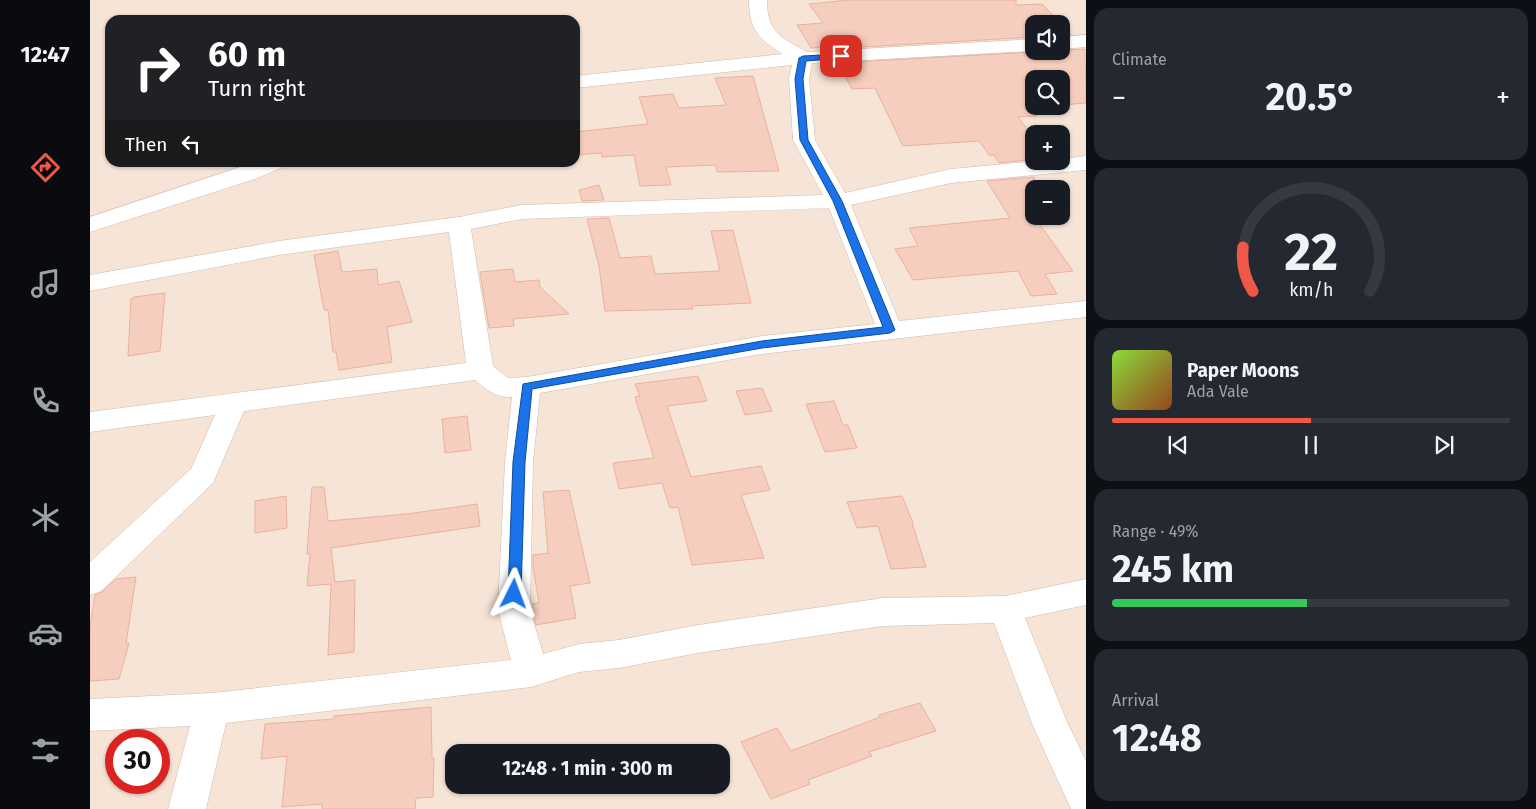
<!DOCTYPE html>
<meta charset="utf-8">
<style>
body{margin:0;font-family:"Fira Sans",sans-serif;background:#242831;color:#f1f3f6;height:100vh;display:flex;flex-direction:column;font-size:19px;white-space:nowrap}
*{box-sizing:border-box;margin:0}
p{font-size:16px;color:#9ea1a6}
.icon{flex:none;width:28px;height:28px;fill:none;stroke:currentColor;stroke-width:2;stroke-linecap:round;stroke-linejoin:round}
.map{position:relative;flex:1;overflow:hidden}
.sheet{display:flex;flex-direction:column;gap:8px;padding:8px;background:#0d0f14;width:450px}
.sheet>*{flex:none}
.top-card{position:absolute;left:15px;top:15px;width:475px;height:152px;border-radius:15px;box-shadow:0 1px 4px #0004;background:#202124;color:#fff;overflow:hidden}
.tools{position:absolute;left:935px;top:15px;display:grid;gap:10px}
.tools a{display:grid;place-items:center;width:45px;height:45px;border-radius:10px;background:#171b24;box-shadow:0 1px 4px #0004;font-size:25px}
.speed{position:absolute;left:15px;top:729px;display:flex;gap:10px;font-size:25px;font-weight:700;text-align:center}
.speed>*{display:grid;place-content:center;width:65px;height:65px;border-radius:50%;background:#171b24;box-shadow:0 1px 4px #0004;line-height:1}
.speed .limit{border:8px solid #d22;background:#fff;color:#111}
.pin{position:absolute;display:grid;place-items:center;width:42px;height:42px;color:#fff;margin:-21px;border-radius:10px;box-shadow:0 2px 8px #0006}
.me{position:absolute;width:55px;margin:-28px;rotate:3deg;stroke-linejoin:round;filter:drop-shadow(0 0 4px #0008)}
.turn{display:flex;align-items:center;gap:18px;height:105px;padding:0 20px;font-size:22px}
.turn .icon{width:65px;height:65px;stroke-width:2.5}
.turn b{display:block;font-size:35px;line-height:42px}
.then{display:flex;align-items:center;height:48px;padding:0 20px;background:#0003;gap:10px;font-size:19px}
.big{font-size:38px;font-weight:700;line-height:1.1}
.sheet .tile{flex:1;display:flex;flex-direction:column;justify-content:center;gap:8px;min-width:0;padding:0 18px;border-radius:15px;background:#242831}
.sheet .dial{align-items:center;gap:0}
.dial svg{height:130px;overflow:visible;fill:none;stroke:#363941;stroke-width:7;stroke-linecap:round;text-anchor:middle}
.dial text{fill:#f1f3f6;stroke:none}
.song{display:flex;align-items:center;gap:15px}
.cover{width:60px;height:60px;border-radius:8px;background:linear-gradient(135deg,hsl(90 70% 55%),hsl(20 70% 35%))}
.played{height:5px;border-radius:2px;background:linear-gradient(90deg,#ef5847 50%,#363941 50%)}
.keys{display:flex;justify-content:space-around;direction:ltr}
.heat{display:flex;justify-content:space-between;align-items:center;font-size:28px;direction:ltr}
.charge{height:8px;border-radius:4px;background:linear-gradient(90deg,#34c759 49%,#363941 0)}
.trip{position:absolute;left:355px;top:744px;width:285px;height:50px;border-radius:15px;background:#171b24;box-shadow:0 1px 4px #0004;font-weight:700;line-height:50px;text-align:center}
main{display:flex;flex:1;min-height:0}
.menu{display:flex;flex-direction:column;width:90px;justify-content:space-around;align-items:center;background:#090b0e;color:#9ea1a6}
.menu .icon{width:35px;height:35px}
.menu .current{color:#ef5847}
.menu b{font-size:22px;color:#f1f3f6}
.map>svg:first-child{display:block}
.residential{fill:#f6e4d7;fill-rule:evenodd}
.building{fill:#f6cebf;stroke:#eab19e}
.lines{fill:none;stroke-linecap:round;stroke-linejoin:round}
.minor-casing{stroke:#d2b9ad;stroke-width:1}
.minor{fill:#fff;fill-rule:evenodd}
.route{fill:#1a73e8;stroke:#114b97}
</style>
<main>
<nav class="menu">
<b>12:47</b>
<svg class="icon current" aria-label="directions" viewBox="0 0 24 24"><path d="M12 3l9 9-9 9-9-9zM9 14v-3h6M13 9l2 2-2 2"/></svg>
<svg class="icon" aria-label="music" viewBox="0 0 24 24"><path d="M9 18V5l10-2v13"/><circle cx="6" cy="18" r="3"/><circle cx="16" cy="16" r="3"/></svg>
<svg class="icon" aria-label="phone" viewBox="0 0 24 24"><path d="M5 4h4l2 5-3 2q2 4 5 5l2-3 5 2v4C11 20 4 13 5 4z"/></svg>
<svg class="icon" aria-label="climate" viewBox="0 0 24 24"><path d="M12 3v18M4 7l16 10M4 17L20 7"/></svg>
<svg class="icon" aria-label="car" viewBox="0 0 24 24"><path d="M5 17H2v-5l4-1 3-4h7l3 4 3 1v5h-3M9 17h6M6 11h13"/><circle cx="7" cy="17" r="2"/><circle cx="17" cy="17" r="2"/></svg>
<svg class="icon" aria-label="filters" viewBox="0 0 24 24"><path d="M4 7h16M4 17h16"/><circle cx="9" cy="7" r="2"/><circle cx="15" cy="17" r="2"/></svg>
</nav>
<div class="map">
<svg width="996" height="809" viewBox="0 0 996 809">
<rect width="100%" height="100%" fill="#fef3e9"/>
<path class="residential" d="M0 0H996V809H0ZM20 20H485V162H20ZM944 24H971V51H944ZM944 79H971V106H944ZM944 134H971V161H944ZM944 189H971V216H944ZM26 740H69V782H26ZM364 752H631V785H364Z"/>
<path class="building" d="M759 0H926V5L952 4 981 34 971 35V24H944V37L739 49 738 47 721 48 707 25 733 23 719 4Z
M995 49 996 103 971 105V79H944V106H952L941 107 947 116 928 117 944 138V159L909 163 904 155 900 156 889 141 813 146 785 88 762 89 748 63Z
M663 76 689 171 627 172 626 165 576 167 581 185 550 186 544 155 512 157V153L485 155V132L558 124 549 97 583 94 589 108 636 105 625 78Z
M944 177V216L983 271 955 274 967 294 941 296 928 271 823 280 805 249 828 246 819 228 920 218 897 181Z
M509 185 514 200 492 201 489 190Z
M519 218 530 258 561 256 565 274 630 271 621 231 643 230 661 303 602 306 603 309 515 311 509 266 497 219Z
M248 251 252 272 287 269 288 285 309 281 322 322 297 327 302 362 249 370 246 352H243L238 310H234L224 255Z
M423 269 425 282 449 280 450 287 479 314 423 319 424 326 399 328 390 272Z
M75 293 70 351 38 356 41 299 44 297Z
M608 376 617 401 577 406 601 477 671 466 680 490 651 495 674 558 602 565 588 507 580 508 572 483 529 489 523 463 564 458 545 397 550 396 545 384Z
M672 388 682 411 655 415 646 391Z
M744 401 753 425H758L767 448 735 452 716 404Z
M377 416 381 450 355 453 352 419Z
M222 487H234L238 521 317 514 387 504 390 526 241 548 245 582 265 580 264 652 238 655 241 584 217 586 220 554H217Z
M479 490 500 583 480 586 486 618 446 625 442 610V604L449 603 443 567V555L458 553 453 492Z
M196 496 197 528 165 533V501Z
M812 496 823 523H822L836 567 801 569 788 526 767 528 757 502Z
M46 577 36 644 39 643 29 679 0 681V626L5 595 12 592 26 579Z
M830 703 846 731 779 752 782 756 718 780 720 784 681 799 651 742 687 728 701 751 790 717 789 715Z
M341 707 342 758H344L343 797 326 798 325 809H232V804L192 807 197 756 171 759 175 724 244 719V716Z"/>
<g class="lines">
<defs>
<path id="minor" d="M659 0H677C677 33 691 37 717 52L944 39V51L722 63 719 79 725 140 755 193 861 169 946 161H971V159L996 156V170L861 183 761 205 809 321 996 301V317L672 354 450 393 443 462 440 610 453 654 489 644 529 640 608 625 793 598 915 596 996 579V605L935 618 977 722 996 761V809H981L943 726 904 623 793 626 608 653 529 668 489 672 441 687 136 723 116 809H78L100 726 0 731V699L122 693 421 660 408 610 415 462 422 397C406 398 397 390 385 380L154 411 123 483 11 591 0 595V562L101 469 125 415 0 432V412L376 363 359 232 189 255 0 291V275L189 241 369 217 432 205 733 195 703 140 699 79 702 65 485 88V76L693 54C669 40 659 29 659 0ZM739 208 785 324 672 336 437 377 418 378 403 366 381 229 432 219Z
M996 35V47L971 49V37Z
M165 162H196L193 167 165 179 0 232V217Z"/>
</defs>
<use href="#minor" class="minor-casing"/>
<use href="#minor" class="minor"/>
</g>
<path class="route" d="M751 54 755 56 754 58 716 61 713 79 718 140 752 201 805 330 800 333 672 348 442 389 435 462 431 594 429 598 424 599 420 598 418 594 423 462 433 384 672 341 793 327 743 201 710 140 705 79 709 58 713 56Z"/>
</svg>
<div class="tools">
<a><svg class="icon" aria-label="sound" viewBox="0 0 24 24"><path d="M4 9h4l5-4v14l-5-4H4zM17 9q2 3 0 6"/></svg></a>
<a><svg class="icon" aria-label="search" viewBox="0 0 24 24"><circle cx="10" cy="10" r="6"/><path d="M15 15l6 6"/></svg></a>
<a>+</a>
<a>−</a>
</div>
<div class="speed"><div class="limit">30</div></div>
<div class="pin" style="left:751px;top:56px;background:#d93025"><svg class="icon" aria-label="arrive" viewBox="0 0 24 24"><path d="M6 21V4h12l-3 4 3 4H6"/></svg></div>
<svg class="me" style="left:424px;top:594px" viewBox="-20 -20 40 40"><path d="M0-17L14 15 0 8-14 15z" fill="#1a73e8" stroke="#fff" stroke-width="4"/></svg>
<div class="trip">12:48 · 1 min · 300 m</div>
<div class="top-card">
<div class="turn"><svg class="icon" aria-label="right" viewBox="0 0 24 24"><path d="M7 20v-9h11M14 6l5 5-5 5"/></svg><div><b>60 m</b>Turn right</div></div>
<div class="then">Then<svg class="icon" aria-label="left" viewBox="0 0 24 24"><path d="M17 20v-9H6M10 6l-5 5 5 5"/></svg></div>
</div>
</div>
<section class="sheet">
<div class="tile"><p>Climate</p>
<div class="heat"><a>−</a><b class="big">20.5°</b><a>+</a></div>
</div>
<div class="tile dial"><svg viewBox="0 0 100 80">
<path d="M14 69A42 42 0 1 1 86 69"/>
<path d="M14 69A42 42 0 0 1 8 42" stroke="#ef5847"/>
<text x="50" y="56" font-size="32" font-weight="700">22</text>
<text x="50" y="72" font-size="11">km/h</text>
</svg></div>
<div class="tile">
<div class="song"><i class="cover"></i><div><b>Paper Moons</b><p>Ada Vale</p></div></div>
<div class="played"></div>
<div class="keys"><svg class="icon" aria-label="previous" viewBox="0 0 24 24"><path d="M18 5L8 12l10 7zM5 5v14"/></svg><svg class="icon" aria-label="pause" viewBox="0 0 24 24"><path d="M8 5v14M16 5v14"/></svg><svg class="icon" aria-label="next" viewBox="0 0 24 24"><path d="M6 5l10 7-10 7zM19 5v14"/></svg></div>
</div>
<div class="tile"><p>Range · 49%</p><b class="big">245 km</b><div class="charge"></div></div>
<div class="tile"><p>Arrival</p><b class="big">12:48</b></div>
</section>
</main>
